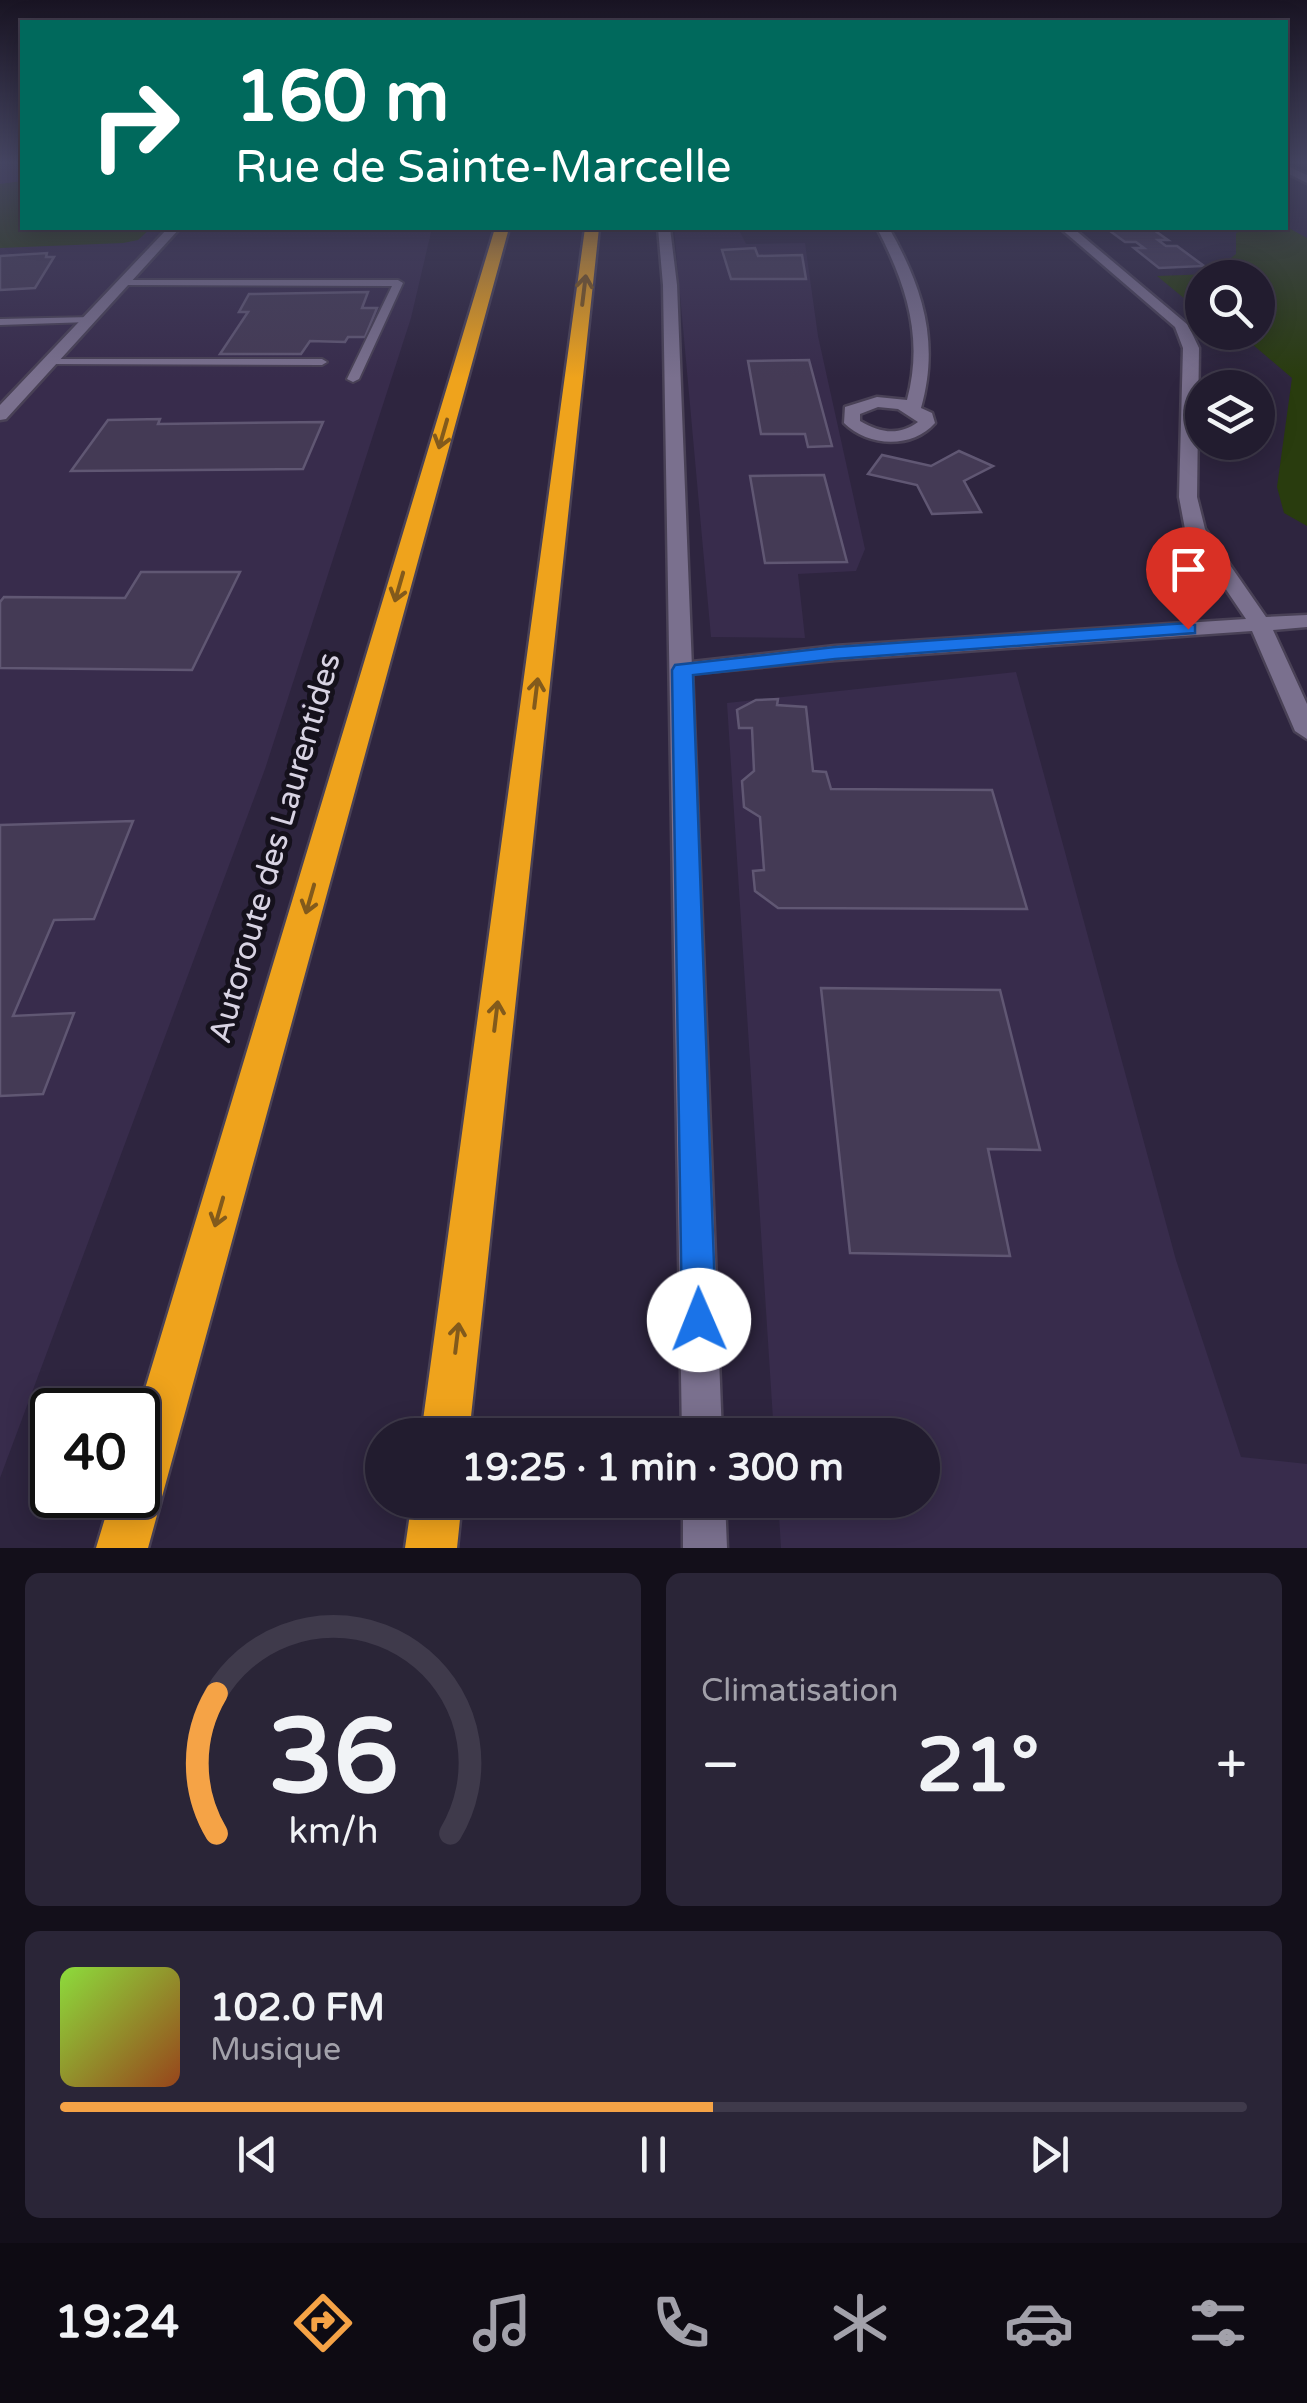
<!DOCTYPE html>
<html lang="fr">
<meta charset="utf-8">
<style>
body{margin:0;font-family:"Varela Round",sans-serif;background:#2a2537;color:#f1f3f6;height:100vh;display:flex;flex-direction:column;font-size:38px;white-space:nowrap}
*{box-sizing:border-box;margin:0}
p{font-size:32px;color:#a2a1aa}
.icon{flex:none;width:55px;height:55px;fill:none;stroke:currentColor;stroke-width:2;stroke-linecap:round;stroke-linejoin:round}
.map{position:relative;height:1548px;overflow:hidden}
.details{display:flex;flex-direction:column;gap:25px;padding:25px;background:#130f1a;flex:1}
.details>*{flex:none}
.banner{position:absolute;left:20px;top:20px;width:1268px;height:210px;border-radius:0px;box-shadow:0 5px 25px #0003,0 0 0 2px #3f3a4b;background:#00695c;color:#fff;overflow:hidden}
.buttons{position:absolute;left:1185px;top:260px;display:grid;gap:20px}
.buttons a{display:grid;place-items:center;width:90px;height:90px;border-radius:50%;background:#221c2f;box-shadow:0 5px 25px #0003,0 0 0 2px #3f3a4b;font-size:50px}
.speed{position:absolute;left:30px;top:1388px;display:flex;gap:20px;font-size:50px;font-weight:700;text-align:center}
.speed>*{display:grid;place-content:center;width:130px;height:130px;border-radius:50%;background:#221c2f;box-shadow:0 5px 25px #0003,0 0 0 2px #3f3a4b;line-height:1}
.speed .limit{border:5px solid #111;border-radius:15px;background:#fff;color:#111}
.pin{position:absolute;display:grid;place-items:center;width:85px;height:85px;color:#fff;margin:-102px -42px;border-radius:50% 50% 50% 0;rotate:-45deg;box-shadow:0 0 10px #0007}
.pin .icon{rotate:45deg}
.me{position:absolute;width:110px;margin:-55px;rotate:359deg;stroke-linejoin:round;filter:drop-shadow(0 0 8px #0008)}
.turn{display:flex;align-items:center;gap:35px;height:210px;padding:0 50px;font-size:45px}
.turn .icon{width:130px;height:130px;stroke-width:2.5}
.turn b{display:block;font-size:70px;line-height:85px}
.big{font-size:75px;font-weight:700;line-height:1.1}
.details .widget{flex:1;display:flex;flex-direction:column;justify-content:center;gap:15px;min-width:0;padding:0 35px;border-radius:15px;background:#2a2537}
.details .dial{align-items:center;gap:0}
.dial svg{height:260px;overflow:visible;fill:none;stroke:#3f3a4b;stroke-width:7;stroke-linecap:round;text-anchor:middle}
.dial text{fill:#f1f3f6;stroke:none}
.song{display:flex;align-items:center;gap:30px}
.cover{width:120px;height:120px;border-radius:15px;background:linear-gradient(135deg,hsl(90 70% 55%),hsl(20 70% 35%))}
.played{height:10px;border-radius:5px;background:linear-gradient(90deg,#f5a346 55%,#3f3a4b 55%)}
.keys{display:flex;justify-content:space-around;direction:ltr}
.heat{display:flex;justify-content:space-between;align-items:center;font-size:55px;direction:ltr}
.details .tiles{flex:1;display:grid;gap:25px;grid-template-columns:1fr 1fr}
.widget:last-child{grid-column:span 2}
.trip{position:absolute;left:365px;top:1418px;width:575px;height:100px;border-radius:50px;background:#221c2f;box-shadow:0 5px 25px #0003,0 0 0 2px #3f3a4b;font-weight:700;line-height:100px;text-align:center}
.dock{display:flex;height:160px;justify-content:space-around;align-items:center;background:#0e0b13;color:#a2a1aa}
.dock .icon{width:70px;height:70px}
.dock .selected{color:#f5a346}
.dock b{font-size:45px;color:#f1f3f6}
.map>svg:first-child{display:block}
.built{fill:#382c4c}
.green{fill:#293c0e}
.building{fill:#443a55;stroke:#605773;stroke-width:2.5}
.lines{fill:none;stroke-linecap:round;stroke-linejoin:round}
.service-casing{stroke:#494156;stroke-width:4}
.minor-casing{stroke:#494156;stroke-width:5}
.tertiary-casing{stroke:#494156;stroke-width:5}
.motorway-casing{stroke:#494156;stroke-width:5}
.service{fill:#7a708e;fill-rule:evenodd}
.minor{fill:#7a708e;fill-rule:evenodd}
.tertiary{fill:#7a708e;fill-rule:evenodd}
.motorway{fill:#efa31c;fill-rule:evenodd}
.oneway{stroke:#825a1c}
.route{fill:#1a73e8;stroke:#114b97;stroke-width:2.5}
.labels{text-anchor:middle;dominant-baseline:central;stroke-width:10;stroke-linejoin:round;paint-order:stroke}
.street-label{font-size:32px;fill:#d8d3e3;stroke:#15111c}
</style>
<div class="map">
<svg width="1307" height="1548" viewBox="0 0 1307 1548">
<rect width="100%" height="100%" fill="#2e253f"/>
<path class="built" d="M0 161H22V228H432L411 318 265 769 0 1478Z
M674 228H738L746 244 805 243 818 336 865 549 856 571 798 574 805 638 711 637Z
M1016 672 1176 1260 1241 1457 1307 1464V1548H781L778 1500H922V1435H774L727 703Z"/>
<path class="green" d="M22 181V228H151L138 240 123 243 0 248V184Z
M1285 226 1307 238V526L1284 513 1277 487 1292 378 1252 344 1228 333 1258 332V278H1202V313L1157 276 1211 274 1236 254V233L1249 228Z"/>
<path class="building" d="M1106 228H1151L1168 240H1158L1166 246H1177L1204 266 1159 268 1134 248H1144L1136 242H1125Z
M755 248 758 256 802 255 806 279H731L722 250Z
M47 253 46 257H54L35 288 0 290V256Z
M368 292 362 308H377L365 337H348L345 342 310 341 301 354H220L248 312H239L249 294Z
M809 360 832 446 808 447 805 434H761L748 361Z
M160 419 158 424 323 422 303 469 71 471 108 420Z
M959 451 993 466 964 481 981 512 932 514 917 485 868 474 882 455 931 466Z
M824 475 847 562 765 563 750 476Z
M141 572H240L192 670 0 668V602L4 597 125 598Z
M778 699 777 705 806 707 813 771 826 772 831 789 992 790 1027 909 778 908 755 891 753 871 764 870 760 817 744 807 742 781 754 771 752 728H739L737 710 756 700Z
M133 821 94 919 54 920 13 1016 74 1013 43 1094 0 1096V825Z
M821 988 1000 990 1040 1150 988 1149 1010 1256 850 1253Z"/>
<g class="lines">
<defs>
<path id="service" d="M120 280H398L403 283 359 379 353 382 347 379 392 286 123 285 120 284Z
M93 317V321L89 322 0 325V319Z
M49 359H322L327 362 322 365 45 364 44 362Z"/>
<path id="minor" d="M1285 165 1307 175V183L1285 172Z
M877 228H889C922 286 940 341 921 408L932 413 935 423C912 449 868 447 844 423L845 407 877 397 907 400C924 337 906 284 877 228ZM878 407 898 409 918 422C899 436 880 433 860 421V414Z
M1060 228H1073L1188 325 1199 348 1197 497 1205 529 1266 617 1307 615V627L1273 630 1307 704V739L1295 731 1252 631 835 660 675 675 672 670 683 663 835 646 1246 619 1185 529 1179 497 1183 348 1175 327Z"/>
<path id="tertiary" d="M168 228H180L6 419 0 420V405Z
M658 228H670L677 285 722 1435H682L663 285Z
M683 1500H725L727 1548H683Z"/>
<path id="motorway" d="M495 228H509L148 1548H96L112 1495H138V1412Z
M585 228H599L469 1435H421Z
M412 1500H462L457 1548H405Z"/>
</defs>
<use href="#service" class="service-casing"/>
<use href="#minor" class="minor-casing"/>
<use href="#tertiary" class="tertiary-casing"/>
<use href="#motorway" class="motorway-casing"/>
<use href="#service" class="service"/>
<use href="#minor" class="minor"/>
<use href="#tertiary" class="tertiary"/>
<use href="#motorway" class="motorway"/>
</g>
<defs><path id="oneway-shaft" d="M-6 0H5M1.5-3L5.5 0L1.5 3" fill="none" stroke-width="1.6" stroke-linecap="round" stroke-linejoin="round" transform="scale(2.5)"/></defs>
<g class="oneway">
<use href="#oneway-shaft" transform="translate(584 290) rotate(-83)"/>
<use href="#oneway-shaft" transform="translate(443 434) rotate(106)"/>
<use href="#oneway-shaft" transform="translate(399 587) rotate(106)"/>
<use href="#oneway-shaft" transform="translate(536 693) rotate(-83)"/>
<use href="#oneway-shaft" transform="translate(310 899) rotate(106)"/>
<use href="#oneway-shaft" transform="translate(496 1016) rotate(-83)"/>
<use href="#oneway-shaft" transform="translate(219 1212) rotate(106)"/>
<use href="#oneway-shaft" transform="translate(457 1338) rotate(-83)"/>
</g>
<linearGradient id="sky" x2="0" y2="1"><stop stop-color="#191423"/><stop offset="0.43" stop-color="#464663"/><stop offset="1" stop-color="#464663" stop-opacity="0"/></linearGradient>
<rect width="1307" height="378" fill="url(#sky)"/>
<path class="route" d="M1188 623 1195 625V633L835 659 693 675 716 1320 711 1332 699 1337 687 1332 682 1320 672 670 675 665 835 647Z"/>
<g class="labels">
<g class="street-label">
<text transform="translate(275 848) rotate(-74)">Autoroute des Laurentides</text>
</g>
</g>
</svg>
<div class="buttons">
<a><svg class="icon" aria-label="search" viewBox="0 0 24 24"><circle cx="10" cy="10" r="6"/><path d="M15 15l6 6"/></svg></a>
<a><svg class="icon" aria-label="layers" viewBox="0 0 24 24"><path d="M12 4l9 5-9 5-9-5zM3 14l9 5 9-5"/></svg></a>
</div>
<div class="speed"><div class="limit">40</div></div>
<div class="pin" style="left:1188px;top:629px;background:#d93025"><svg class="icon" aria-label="arrive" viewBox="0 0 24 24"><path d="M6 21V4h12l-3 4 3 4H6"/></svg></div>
<svg class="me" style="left:699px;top:1320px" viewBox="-20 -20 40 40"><circle r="19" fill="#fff"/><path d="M0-13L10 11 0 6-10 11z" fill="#1a73e8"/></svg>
<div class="trip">19:25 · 1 min · 300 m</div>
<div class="banner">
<div class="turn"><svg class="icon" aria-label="right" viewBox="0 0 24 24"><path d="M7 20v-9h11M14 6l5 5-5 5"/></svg><div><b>160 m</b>Rue de Sainte-Marcelle</div></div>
</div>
</div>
<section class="details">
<div class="tiles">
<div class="widget dial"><svg viewBox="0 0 100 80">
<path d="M14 69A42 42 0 1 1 86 69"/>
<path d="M14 69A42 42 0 0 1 14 26" stroke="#f5a346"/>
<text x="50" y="56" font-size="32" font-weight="700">36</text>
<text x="50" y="72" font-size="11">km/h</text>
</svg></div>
<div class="widget"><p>Climatisation</p>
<div class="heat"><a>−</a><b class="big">21°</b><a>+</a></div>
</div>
<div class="widget">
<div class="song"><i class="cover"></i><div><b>102.0 FM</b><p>Musique</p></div></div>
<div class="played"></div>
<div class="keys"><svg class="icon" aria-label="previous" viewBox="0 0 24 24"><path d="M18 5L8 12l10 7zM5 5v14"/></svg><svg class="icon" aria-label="pause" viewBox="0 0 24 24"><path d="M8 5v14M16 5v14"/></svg><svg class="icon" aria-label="next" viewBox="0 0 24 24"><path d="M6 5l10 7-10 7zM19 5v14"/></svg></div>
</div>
</div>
</section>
<nav class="dock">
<b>19:24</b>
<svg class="icon selected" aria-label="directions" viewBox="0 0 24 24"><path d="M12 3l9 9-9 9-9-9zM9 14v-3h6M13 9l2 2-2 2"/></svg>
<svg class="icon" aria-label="music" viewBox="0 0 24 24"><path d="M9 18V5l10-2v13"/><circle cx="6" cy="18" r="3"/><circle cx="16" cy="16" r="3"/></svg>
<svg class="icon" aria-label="phone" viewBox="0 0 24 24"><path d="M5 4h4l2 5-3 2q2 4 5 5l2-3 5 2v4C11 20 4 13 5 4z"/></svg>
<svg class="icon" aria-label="climate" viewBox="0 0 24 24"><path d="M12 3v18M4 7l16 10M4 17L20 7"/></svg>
<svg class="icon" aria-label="car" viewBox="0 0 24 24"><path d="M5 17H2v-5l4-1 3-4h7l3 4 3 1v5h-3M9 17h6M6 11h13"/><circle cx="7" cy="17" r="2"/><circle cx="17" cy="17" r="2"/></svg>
<svg class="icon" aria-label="filters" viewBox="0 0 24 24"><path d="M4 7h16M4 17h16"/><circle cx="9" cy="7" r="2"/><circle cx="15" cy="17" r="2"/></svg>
</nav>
